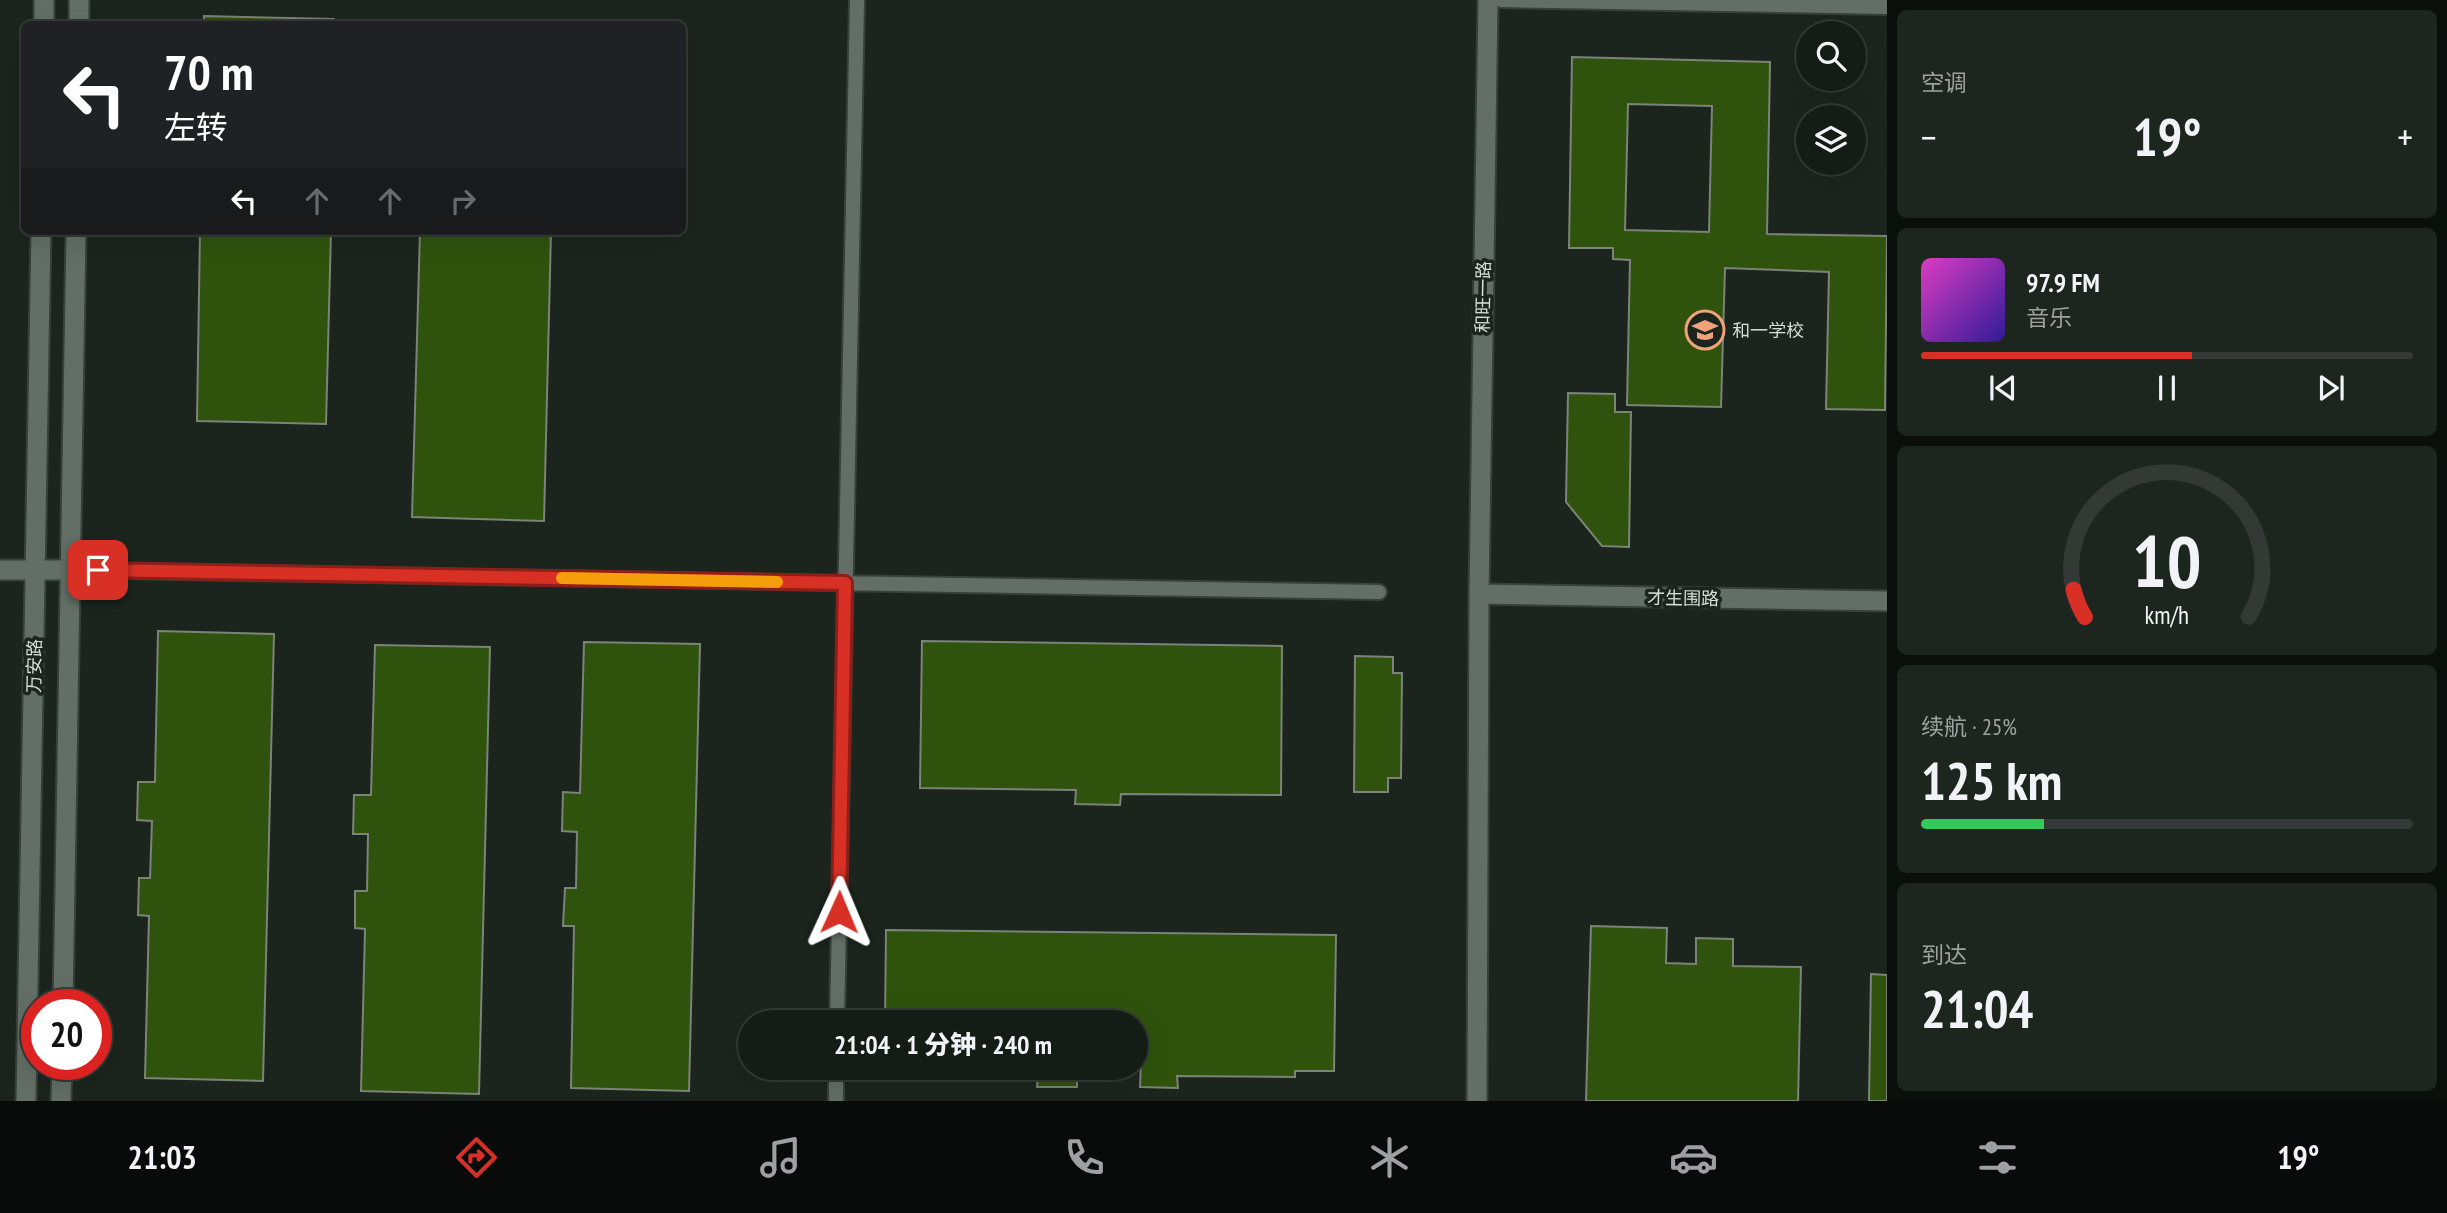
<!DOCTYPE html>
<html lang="zh">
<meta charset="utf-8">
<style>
body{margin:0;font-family:"PT Sans Narrow","Noto Sans SC",sans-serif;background:#1d251f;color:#f1f3f6;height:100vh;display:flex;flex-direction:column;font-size:26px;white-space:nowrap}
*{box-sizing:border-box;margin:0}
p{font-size:23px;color:#9da1a1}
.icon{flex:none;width:38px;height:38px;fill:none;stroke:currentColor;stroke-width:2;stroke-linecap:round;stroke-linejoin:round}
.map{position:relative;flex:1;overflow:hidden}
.panel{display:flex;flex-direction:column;gap:10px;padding:10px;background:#0b0f0c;width:560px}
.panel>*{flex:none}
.top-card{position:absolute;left:21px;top:21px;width:665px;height:214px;border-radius:10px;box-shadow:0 7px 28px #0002,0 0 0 2px #333a35;background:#202124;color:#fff;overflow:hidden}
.tools{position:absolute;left:1796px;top:21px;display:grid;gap:14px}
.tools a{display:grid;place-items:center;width:70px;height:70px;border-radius:50%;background:#141c16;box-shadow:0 7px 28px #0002,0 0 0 2px #333a35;font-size:35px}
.speed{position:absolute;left:21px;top:989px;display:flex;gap:14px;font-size:35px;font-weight:700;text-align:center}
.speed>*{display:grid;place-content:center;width:91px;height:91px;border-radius:50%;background:#141c16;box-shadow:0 7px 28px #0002,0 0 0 2px #333a35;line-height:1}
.speed .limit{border:10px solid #d22;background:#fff;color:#111}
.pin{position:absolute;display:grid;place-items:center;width:60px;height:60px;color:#fff;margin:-30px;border-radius:14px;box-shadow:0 4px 10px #0006}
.me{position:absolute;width:77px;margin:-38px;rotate:1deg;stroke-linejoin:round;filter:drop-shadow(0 0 5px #0008)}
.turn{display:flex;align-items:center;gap:24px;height:147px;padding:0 28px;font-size:32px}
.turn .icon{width:91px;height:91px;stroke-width:2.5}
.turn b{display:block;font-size:49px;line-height:60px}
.lanes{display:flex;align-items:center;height:66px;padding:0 28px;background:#0003;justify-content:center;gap:35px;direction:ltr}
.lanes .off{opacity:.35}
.big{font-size:52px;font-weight:800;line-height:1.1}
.panel .tile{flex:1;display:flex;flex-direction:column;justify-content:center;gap:10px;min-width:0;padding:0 24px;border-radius:10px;background:#1d251f}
.panel .dial{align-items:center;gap:0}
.dial svg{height:182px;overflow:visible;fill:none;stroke:#333a35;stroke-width:7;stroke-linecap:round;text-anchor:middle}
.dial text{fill:#f1f3f6;stroke:none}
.song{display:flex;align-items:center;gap:21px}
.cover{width:84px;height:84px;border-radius:10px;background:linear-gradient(135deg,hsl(310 70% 55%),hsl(250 70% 35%))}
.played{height:7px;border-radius:4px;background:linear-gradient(90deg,#d93025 55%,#333a35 55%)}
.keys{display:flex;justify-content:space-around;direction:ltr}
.heat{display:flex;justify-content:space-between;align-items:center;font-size:38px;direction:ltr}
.charge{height:10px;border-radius:5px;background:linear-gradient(90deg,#34c759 25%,#333a35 0)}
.trip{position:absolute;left:738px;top:1010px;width:410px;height:70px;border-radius:35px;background:#141c16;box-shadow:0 7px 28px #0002,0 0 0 2px #333a35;font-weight:800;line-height:70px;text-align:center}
.tab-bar{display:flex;height:112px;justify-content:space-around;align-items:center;background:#080b09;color:#9da1a1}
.tab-bar .icon{width:49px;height:49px}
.tab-bar .on{color:#d93025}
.tab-bar b{font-size:32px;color:#f1f3f6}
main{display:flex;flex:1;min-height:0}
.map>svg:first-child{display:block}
.building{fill:#2f530d;stroke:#7c8378;stroke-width:2;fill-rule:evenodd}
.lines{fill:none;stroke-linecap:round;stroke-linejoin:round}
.service-casing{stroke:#37403a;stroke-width:18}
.minor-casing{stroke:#37403a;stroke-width:23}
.tertiary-casing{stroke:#37403a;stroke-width:23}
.service{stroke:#636f66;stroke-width:14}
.minor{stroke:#636f66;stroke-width:19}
.tertiary{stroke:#636f66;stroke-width:19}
.route-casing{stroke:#8d1f18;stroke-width:18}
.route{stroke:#d93025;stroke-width:12}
.slow{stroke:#f59e0b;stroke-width:12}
.labels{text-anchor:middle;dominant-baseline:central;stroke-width:7;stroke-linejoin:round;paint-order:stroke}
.street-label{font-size:18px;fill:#d7ddd9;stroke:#1b251e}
.poi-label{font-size:18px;fill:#d7ddd9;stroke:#1b251e;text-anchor:start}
</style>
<main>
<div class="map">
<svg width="1887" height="1101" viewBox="0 0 1887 1101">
<rect width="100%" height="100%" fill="#1b251e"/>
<path class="building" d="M204 16 334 19V24H204Z
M1572 57 1770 62 1767 234 1887 236 1885 410 1826 409 1829 272 1725 268 1721 407 1627 405 1630 260 1613 259V248H1569ZM1628 104 1712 106 1709 232 1625 230Z
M200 231H331L326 424 197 421Z
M420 231H551L544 521 412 517Z
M1568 393 1615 394V412H1631L1629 547 1602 546 1566 502Z
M158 631 274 634 263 1081 145 1078 149 916 138 915 139 878H150L152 821 137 820 138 782H155Z
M922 641 1282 646 1281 795 1121 794 1120 805 1075 804 1076 790 920 788Z
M584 642 700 644 689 1091 571 1088 574 926H563L565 888H576L577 832 562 831 563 792 580 793Z
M375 645 490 647 479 1094 361 1091 365 929 355 928V891H367L368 834H353L354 795H371Z
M1355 656 1393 657V673H1402L1401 778H1388V792H1354Z
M1591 926 1667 928 1666 963 1696 964V938L1733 939V966L1801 967 1798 1101H1586Z
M886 930 1336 935 1334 1071H1295V1077L1177 1076 1178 1088 1140 1087 1141 1062H1136V1022H885Z
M1871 974 1887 975V1101H1869Z
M935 1068H1077V1087H1037L1038 1076 935 1075Z"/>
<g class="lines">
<defs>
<path id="service" d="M1501 0 1887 7
M70 570 1379 592
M837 1022 857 0
M836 1101V1068"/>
<path id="minor" d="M0 570H70
M1479 594 1887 601
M1477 1101 1479 594 1488 0"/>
<path id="tertiary" d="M44 24V0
M79 24V0
M63 1004 76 231
M26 1101 41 231
M61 1101 62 1064"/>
</defs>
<use href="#service" class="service-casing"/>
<use href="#minor" class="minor-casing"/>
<use href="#tertiary" class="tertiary-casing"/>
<use href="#service" class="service"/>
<use href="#minor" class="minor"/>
<use href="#tertiary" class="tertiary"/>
</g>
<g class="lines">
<defs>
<path id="route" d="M98 570 845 583 839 912"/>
</defs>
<use href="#route" class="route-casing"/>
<use href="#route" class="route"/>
<path class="slow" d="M562 578 777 582"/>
</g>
<defs>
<symbol id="school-ring" viewBox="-11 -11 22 22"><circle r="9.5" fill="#1b251e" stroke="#f0a279" stroke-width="1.5"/><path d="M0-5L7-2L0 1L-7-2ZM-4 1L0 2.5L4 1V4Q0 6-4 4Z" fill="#f0a279"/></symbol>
</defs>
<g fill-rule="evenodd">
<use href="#school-ring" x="1683" y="308" width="44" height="44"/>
</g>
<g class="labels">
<g class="street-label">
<text transform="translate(1483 297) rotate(-89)">和旺一路</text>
<text transform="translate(1683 598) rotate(1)">才生围路</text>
<text transform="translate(34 666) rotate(-89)">万安路</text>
</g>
<g class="poi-label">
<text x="1732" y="330">和一学校</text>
</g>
</g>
</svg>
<div class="tools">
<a><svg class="icon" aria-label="search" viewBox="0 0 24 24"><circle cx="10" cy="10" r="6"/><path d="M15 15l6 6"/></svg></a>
<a><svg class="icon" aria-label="layers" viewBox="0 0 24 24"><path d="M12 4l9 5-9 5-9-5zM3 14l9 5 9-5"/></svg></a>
</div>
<div class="speed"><div class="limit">20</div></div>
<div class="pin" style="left:98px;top:570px;background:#d93025"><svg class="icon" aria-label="arrive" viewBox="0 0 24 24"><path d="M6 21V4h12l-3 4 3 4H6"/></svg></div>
<svg class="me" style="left:839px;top:912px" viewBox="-20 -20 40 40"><path d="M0-17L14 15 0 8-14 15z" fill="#d93025" stroke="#fff" stroke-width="4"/></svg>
<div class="trip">21:04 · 1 分钟 · 240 m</div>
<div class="top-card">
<div class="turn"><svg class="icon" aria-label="left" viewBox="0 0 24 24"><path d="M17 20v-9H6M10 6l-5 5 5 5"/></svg><div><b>70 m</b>左转</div></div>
<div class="lanes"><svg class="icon" aria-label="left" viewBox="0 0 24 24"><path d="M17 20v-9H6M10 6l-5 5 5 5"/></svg><svg class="icon off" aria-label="ahead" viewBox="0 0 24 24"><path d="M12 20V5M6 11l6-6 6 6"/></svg><svg class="icon off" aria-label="ahead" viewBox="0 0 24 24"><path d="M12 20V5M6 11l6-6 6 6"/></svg><svg class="icon off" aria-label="right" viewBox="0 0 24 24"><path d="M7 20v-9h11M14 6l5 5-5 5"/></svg></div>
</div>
</div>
<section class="panel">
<div class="tile"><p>空调</p>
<div class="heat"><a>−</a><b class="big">19°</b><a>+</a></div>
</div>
<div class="tile">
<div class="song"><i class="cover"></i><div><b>97.9 FM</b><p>音乐</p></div></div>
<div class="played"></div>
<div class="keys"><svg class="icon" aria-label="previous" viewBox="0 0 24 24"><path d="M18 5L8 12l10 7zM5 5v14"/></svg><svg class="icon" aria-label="pause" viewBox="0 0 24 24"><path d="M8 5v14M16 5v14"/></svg><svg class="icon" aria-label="next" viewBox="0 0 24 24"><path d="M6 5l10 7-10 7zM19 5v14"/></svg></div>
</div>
<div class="tile dial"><svg viewBox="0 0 100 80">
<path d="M14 69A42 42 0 1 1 86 69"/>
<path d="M14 69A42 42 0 0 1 9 57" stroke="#d93025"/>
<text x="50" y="56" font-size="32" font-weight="700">10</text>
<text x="50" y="72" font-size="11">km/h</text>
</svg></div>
<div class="tile"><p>续航 · 25%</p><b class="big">125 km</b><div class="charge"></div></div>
<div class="tile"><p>到达</p><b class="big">21:04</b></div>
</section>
</main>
<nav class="tab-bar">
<b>21:03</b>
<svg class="icon on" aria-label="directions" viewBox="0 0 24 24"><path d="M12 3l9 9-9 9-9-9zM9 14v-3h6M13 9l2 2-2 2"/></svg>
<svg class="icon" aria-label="music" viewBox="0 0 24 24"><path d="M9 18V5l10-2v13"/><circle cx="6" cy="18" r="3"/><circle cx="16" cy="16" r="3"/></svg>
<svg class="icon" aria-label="phone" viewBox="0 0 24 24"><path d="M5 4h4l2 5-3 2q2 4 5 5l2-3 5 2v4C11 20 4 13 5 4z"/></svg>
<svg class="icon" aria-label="climate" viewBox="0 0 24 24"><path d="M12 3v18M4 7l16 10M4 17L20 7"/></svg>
<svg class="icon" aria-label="car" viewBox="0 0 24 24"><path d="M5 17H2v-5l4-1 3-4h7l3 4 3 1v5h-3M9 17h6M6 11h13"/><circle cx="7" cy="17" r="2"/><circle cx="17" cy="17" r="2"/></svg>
<svg class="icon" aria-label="filters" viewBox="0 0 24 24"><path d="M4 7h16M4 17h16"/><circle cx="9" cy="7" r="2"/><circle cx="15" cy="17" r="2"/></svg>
<b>19°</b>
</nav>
